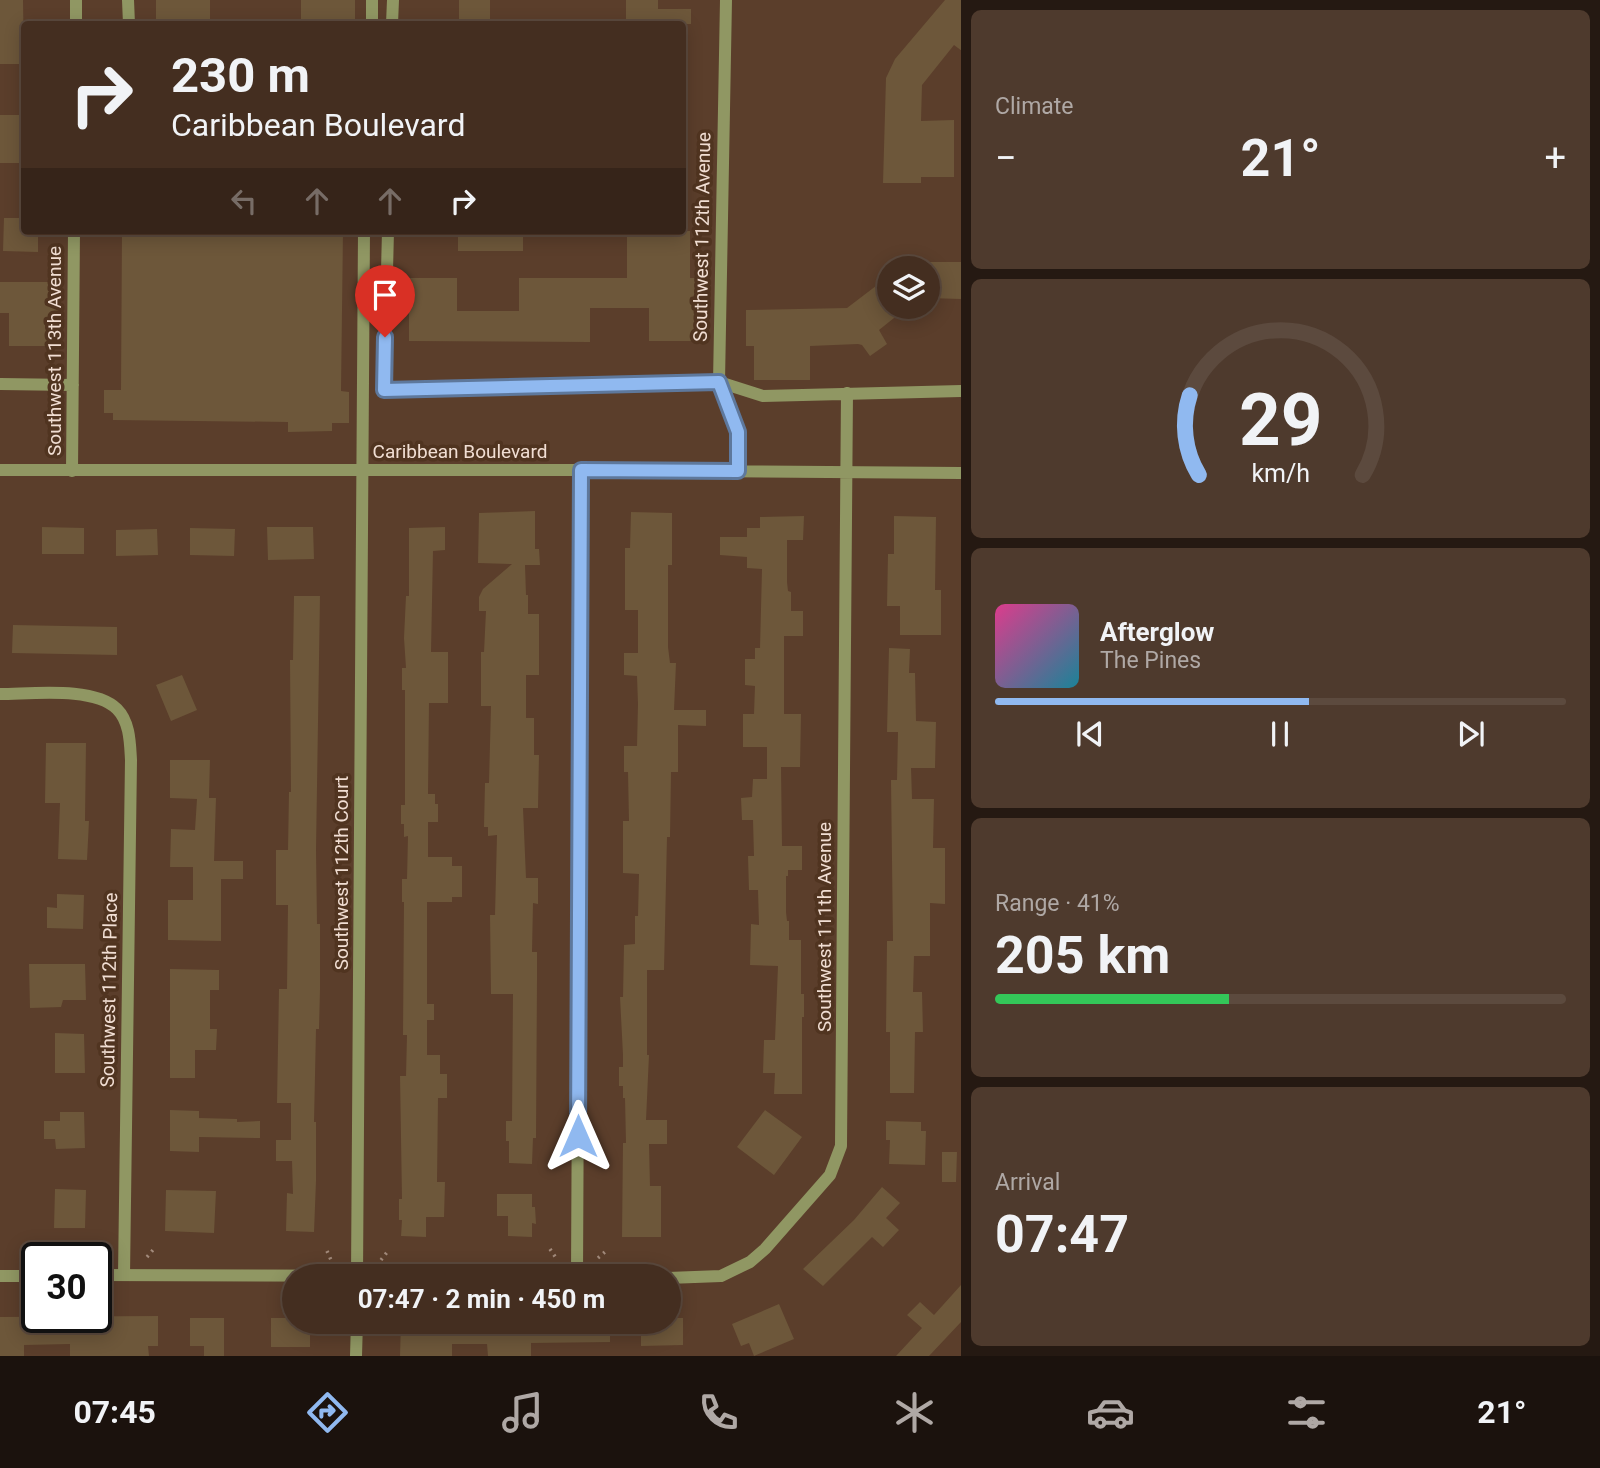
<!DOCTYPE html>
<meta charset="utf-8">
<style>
body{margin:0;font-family:Roboto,sans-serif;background:#4e3a2d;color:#f1f3f6;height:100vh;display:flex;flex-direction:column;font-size:26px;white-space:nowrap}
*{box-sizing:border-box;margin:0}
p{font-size:23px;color:#afa8a5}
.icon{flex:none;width:38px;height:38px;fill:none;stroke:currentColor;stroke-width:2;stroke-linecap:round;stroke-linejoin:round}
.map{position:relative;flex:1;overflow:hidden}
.details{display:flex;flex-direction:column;gap:10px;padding:10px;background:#251912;width:639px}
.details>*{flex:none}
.banner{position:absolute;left:21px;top:21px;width:665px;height:214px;border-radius:7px;box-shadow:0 4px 18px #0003,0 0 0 2px #5c4a3e;background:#442e20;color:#f1f3f6;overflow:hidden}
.controls{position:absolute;left:877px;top:256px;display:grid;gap:14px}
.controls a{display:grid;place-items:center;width:63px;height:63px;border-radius:50%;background:#442e20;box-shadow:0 4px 18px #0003,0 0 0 2px #5c4a3e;font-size:35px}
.speed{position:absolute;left:21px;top:1242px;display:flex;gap:14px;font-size:35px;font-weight:700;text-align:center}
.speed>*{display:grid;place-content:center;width:91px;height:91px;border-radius:50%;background:#442e20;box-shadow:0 4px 18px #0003,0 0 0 2px #5c4a3e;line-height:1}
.speed .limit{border:4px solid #111;border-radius:10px;background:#fff;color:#111}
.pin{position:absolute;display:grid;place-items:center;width:60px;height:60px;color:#fff;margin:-72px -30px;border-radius:50% 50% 50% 0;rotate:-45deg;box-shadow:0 0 7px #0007}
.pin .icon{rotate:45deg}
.me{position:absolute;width:77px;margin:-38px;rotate:0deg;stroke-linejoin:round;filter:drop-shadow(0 0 5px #0008)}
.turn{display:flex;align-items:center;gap:24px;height:147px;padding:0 35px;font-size:32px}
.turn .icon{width:91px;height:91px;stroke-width:2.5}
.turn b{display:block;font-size:49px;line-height:60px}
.lanes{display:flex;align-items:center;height:66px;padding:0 35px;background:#0003;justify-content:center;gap:35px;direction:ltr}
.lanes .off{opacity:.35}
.big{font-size:52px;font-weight:700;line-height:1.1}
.details .card{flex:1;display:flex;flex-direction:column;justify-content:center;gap:10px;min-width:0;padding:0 24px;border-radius:10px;background:#4e3a2d}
.details .dial{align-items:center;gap:0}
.dial svg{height:182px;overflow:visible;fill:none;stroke:#5c4a3e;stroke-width:7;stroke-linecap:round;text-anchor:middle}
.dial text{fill:#f1f3f6;stroke:none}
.song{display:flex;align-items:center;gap:21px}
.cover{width:84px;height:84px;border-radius:10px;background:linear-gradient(135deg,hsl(330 70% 55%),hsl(190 70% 35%))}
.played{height:7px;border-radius:4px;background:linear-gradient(90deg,#90b9f0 55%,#5c4a3e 55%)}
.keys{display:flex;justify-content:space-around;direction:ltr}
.heat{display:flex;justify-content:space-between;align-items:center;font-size:38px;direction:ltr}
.charge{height:10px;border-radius:5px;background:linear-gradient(90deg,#34c759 41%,#5c4a3e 0)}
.trip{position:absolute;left:282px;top:1264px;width:399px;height:70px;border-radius:35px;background:#442e20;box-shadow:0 4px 18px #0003,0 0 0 2px #5c4a3e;font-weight:700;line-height:70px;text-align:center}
.tab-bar{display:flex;height:112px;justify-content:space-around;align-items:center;background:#1b120d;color:#afa8a5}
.tab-bar .icon{width:49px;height:49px}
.tab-bar .active{color:#90b9f0}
.tab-bar b{font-size:32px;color:#f1f3f6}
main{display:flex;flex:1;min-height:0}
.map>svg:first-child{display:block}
.building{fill:#6d573a}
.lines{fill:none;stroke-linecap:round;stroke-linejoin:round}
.path{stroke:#a28a7b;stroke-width:3.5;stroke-dasharray:2 5;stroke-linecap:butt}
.minor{stroke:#909763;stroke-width:12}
.route-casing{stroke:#5e789c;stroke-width:18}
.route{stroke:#90b9f0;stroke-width:12}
.labels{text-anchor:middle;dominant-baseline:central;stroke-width:7;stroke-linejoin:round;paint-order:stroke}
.street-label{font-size:19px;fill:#f1ded3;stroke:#503420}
</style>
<main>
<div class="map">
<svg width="962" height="1356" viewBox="0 0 962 1356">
<rect width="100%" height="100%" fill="#5b3e2b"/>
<path class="building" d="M0 0H23L24 64H0Z
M156 0H210V24H156Z
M301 0H355V24H301Z
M459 0H490V24H459Z
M626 0H658V9H691V24H626Z
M945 0H962V51L954 45 922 85 921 121 954 120V177H921V183H883L886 78 895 59Z
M0 115H24V163H0Z
M4 218H24V231H38V252L3 251Z
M122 231H343L341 391 349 392V423H332V431L288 432V422L113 420V413H104V390H121Z
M458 231H523V251H458Z
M627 231H690V278H697V341H649V308H590V342L409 341V278H457V311H519V278H627Z
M928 262H962V299L928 298Z
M889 276V306H909L879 330 887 344 870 356 862 345 858 344 810 346V380H754V346H746V310L847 308Z
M0 282H59V346H9V313H0Z
M535 511V549H539L540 565H525L526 595H528V614H539V675H526V718H534V755H539L538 808H523L526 878H538V904L533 903 532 952H537V979L536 1138H533L532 1164 509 1163V1141H506V1121H512L513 994H491L490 915H495L497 835 488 836V827H484L485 783H489L491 706H481V652H484L486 611H479V597L483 589 512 564 478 563 479 513Z
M631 512 672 513V565H668V647L670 663H676L674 710H706V726L678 725V772H671L670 837H667L664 970H647V1055H649L646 1120H667V1144H649L650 1186H661V1237H622L623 1143H626L625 1098H623V1086H619V1067H623V1055L620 997H623L624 945 635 944V916H638L639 874 623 873V821H629L628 772H624V746H637L638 704 637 676 624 675V653H638V610H625V548H630Z
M804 516 803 540H787V582L788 591 791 592V611H803V636H784V714H801L800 767H781L782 846H802V870H788V876H786V912L787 921H789V940H801V994H804V1017H802V1094H774L775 1073H763L764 1040H775L778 966 750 965 751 924 759 925 758 890H749L748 856H754L753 820H742L741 798 752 797 753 779H767V747H743V714H754L755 686 745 685V659H755V648H760L762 569 747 568V557L720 555V537H747V528H760V517Z
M894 516 936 517 935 590H941V635H900V606H887L888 554H894Z
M42 527 84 528V554H42Z
M267 527H313L314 559 268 560Z
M445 527V550L433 551 431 652H448V703H429L428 794H435V804H438V822H428V857H452V866H462V897H452V902H427V1004H434V1020H427V1055H440V1074H447V1098H438L437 1182H445L444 1217H426V1237L401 1236 402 1220H399V1199H402L400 1076H406L407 1035H403L404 902H402V879H407L408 836 404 837V824H401V805H405V690H402V668H406L404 638 406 596H409V528Z
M190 528 235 529 234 556 190 555Z
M157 529 158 555 116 556V530Z
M294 596H320L316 850 317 924H320V990L319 1029H316L314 1122H316V1181L314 1232 286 1231 287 1193 293 1194 292 1161H276V1140H291V1103H277L279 989H287L288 905H276V850H288L289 792H291L290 660H293Z
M13 625 117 627V655L12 653Z
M889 648 910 649 909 673H915L916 721 936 722 935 768H911L912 799H934L933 848H945V904L930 903V956H914L913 992H922L923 1032H915L914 1093H890V1032H886L887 941H893L891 780H897L898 732H887Z
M182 675 197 710 171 721 156 685Z
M46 743H86L85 821H89L87 860 58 859 60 803H45Z
M170 760H210L209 798H216L214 861H243V879H221V941L168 940V900H193V867H170L171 829 195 830 197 799 170 798Z
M57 894 84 895 83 929 47 928V907L57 908Z
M29 964H85L86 1000H63L61 1007 30 1008Z
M170 969 219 970V990H210V1029H217L216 1050H195V1078H170Z
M55 1033 84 1034 85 1073H55Z
M170 1110 199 1111V1118L237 1119V1122L260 1121V1138L199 1137V1152L170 1151Z
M765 1110 802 1137 774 1175 737 1147Z
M60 1112H84L85 1148 56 1149 55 1139H44V1121H60Z
M886 1121 921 1122V1131H926L925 1165 889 1164 890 1140H886Z
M942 1152H957L956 1182H942Z
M882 1187 900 1203 886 1218 899 1230 883 1247 872 1237 823 1286 803 1269 854 1220Z
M55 1189 86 1190 85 1228H54Z
M166 1190 216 1191 214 1233 165 1231Z
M497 1194H532V1207H535L536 1224 532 1223V1237L508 1236V1216H497Z
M962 1284V1321L929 1356H896L922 1328 907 1315 920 1302 934 1315Z
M779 1304 794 1339 754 1356 749 1343 741 1346 732 1324Z
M158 1316V1346H148L149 1356H70V1344L24 1345V1356H0V1317Z
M190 1318H224V1356H204V1346H190Z
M271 1318H294V1321H310V1347H271Z
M668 1318H683V1345L641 1346V1322L668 1321Z
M401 1321H610V1342L531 1343V1356H488L487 1344H452V1356H400Z"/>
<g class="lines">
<path class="path" d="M550 1249 556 1258
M97 1250 103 1257
M327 1251 331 1260
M147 1257 153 1250
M598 1258 606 1251
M381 1260 388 1251"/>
<path class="minor" d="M128 0 129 24
M726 0 719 382 738 432V471
M76 24V0
M372 24V0
M392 24 393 0
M388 231 384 390 719 382 763 396 962 391
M0 384 73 385
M0 470H581L962 473
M72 471 74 231
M0 694C31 694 94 686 117 709 130 722 130 743 131 760L124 1275
M96 1275 490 1276
M0 1276H37
M357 1276 364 231
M577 1276 581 470
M668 1278 721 1276 750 1262 765 1249 830 1175 841 1146 847 393
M356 1356 357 1321"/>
</g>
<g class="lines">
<defs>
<path id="route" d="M385 337 384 390 719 382 738 432V471L581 470 578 1136"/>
</defs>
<use href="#route" class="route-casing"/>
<use href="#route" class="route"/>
</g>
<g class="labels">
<g class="street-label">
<text transform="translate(702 237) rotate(-89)">Southwest 112th Avenue</text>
<text transform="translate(54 351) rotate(-90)">Southwest 113th Avenue</text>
<text x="460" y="451">Caribbean Boulevard</text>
<text transform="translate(341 873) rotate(-90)">Southwest 112th Court</text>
<text transform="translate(824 927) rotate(-90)">Southwest 111th Avenue</text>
<text transform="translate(109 990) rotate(-89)">Southwest 112th Place</text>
</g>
</g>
</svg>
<div class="controls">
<a><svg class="icon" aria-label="layers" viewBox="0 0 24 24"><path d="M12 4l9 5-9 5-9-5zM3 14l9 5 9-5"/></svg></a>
</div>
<div class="speed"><div class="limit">30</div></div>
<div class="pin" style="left:385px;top:337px;background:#d93025"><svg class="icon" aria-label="arrive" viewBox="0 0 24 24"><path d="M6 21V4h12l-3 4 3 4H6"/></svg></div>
<svg class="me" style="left:578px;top:1136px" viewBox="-20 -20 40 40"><path d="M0-17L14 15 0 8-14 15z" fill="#90b9f0" stroke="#fff" stroke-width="4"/></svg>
<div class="trip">07:47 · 2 min · 450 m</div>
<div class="banner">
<div class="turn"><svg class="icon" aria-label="right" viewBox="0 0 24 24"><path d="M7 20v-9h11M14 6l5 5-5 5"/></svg><div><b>230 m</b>Caribbean Boulevard</div></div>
<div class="lanes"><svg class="icon off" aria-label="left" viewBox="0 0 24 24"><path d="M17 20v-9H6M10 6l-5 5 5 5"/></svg><svg class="icon off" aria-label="ahead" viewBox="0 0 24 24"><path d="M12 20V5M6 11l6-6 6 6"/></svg><svg class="icon off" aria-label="ahead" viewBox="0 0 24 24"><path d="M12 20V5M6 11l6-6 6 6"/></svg><svg class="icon" aria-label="right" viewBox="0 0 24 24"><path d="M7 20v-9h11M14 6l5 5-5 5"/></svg></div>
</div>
</div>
<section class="details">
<div class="card"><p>Climate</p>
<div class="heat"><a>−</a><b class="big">21°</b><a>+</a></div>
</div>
<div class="card dial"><svg viewBox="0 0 100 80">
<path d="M14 69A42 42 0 1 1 86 69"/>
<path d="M14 69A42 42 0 0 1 10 34" stroke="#90b9f0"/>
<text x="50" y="56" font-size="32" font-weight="700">29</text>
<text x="50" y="72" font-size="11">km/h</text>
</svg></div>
<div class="card">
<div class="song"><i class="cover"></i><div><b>Afterglow</b><p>The Pines</p></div></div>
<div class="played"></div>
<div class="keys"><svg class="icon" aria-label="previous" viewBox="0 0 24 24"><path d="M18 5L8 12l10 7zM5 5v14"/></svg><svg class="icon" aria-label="pause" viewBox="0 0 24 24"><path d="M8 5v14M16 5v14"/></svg><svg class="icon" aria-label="next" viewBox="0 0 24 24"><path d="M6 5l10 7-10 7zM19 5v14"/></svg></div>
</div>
<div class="card"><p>Range · 41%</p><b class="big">205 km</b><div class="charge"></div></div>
<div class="card"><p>Arrival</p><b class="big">07:47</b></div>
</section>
</main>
<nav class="tab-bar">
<b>07:45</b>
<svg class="icon active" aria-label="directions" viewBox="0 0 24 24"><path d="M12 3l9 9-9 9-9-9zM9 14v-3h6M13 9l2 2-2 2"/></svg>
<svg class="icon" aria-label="music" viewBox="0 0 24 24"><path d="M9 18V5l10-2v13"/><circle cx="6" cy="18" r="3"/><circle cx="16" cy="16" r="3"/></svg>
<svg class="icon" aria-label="phone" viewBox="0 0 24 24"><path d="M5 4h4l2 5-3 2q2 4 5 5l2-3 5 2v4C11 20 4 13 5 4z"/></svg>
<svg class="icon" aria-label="climate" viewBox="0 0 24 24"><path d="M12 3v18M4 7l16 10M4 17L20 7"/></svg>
<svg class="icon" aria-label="car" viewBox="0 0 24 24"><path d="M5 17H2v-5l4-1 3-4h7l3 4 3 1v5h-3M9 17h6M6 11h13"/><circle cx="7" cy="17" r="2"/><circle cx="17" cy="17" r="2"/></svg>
<svg class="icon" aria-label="filters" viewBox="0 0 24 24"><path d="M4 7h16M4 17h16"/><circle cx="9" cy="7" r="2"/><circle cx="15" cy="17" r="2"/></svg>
<b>21°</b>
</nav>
